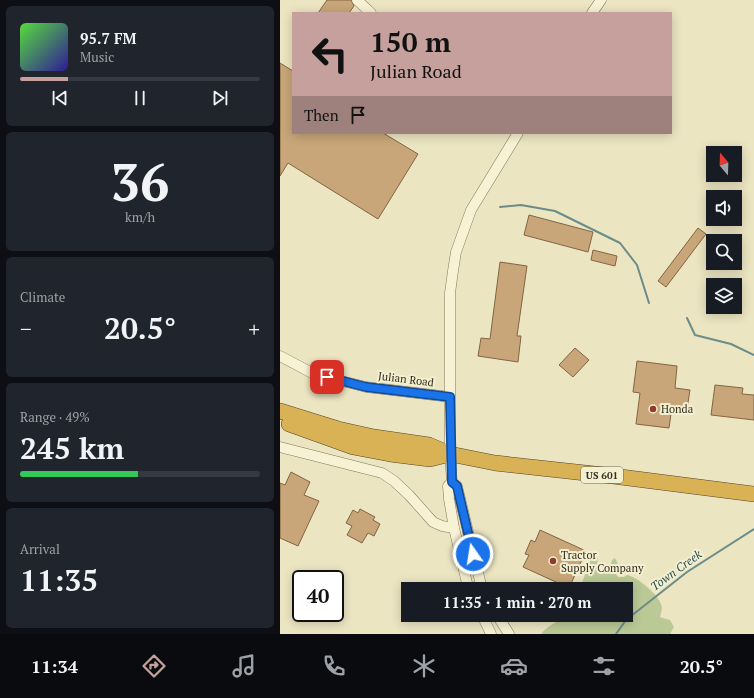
<!DOCTYPE html>
<meta charset="utf-8">
<style>
body{margin:0;font-family:"PT Serif",serif;background:#20242c;color:#f1f3f6;height:100vh;display:flex;flex-direction:column;font-size:15px;white-space:nowrap}
*{box-sizing:border-box;margin:0}
p{font-size:13px;color:#9ea1a6}
.icon{flex:none;width:22px;height:22px;fill:none;stroke:currentColor;stroke-width:2;stroke-linecap:round;stroke-linejoin:round}
.map{position:relative;flex:1;overflow:hidden}
.details{display:flex;flex-direction:column;gap:6px;padding:6px;background:#0d0f14;width:280px}
.details>*{flex:none}
.guide{position:absolute;left:12px;top:12px;width:380px;height:122px;border-radius:0px;box-shadow:0 2px 10px #0003;background:#c6a09c;color:#111;overflow:hidden}
.needle{width:26px;rotate:341deg}
.fabs{position:absolute;left:426px;top:146px;display:grid;gap:8px}
.fabs a{display:grid;place-items:center;width:36px;height:36px;border-radius:0px;background:#171b24;box-shadow:0 2px 10px #0003;font-size:20px}
.speed{position:absolute;left:12px;top:570px;display:flex;gap:8px;font-size:20px;font-weight:700;text-align:center}
.speed>*{display:grid;place-content:center;width:52px;height:52px;border-radius:50%;background:#171b24;box-shadow:0 2px 10px #0003;line-height:1}
.speed .limit{border:2px solid #111;border-radius:6px;background:#fff;color:#111}
.pin{position:absolute;display:grid;place-items:center;width:34px;height:34px;color:#fff;margin:-17px;border-radius:8px;box-shadow:0 2px 6px #0006}
.me{position:absolute;width:44px;margin:-22px;rotate:347deg;stroke-linejoin:round;filter:drop-shadow(0 0 3px #0008)}
.turn{display:flex;align-items:center;gap:14px;height:84px;padding:0 12px;font-size:18px}
.turn .icon{width:52px;height:52px;stroke-width:2.5}
.turn b{display:block;font-size:28px;line-height:34px}
.then{display:flex;align-items:center;height:38px;padding:0 12px;background:#0003;gap:8px;font-size:15px}
.big{font-size:30px;font-weight:700;line-height:1.1}
.details .tile{flex:1;display:flex;flex-direction:column;justify-content:center;gap:6px;min-width:0;padding:0 14px;border-radius:6px;background:#20242c}
.details .dial{align-items:center;gap:0}
.dial b{font-size:52px;line-height:1}
.song{display:flex;align-items:center;gap:12px}
.cover{width:48px;height:48px;border-radius:6px;background:linear-gradient(135deg,hsl(110 70% 55%),hsl(250 70% 35%))}
.played{height:4px;border-radius:2px;background:linear-gradient(90deg,#c6a09c 20%,#363941 20%)}
.keys{display:flex;justify-content:space-around;direction:ltr}
.heat{display:flex;justify-content:space-between;align-items:center;font-size:22px;direction:ltr}
.charge{height:6px;border-radius:3px;background:linear-gradient(90deg,#34c759 49%,#363941 0)}
.trip{position:absolute;left:121px;top:582px;width:232px;height:40px;border-radius:0px;background:#171b24;box-shadow:0 2px 10px #0003;font-weight:700;line-height:40px;text-align:center}
.tabs{display:flex;height:64px;justify-content:space-around;align-items:center;background:#090b0e;color:#9ea1a6}
.tabs .icon{width:28px;height:28px}
.tabs .current{color:#c6a09c}
.tabs b{font-size:18px;color:#f1f3f6}
main{display:flex;flex:1;min-height:0}
.map>svg:first-child{display:block}
.green{fill:#bbc996}
.lines{fill:none;stroke-linecap:round;stroke-linejoin:round}
.stream{stroke:#6b8c88;stroke-width:2}
.building{fill:#c8a679;stroke:#826541}
.minor-casing{stroke:#84775a;stroke-width:11}
.highway-casing{stroke:#52442e;stroke-width:16}
.minor{stroke:#f7f2d4;stroke-width:10}
.highway{stroke:#d8b255;stroke-width:15}
.route-casing{stroke:#114b97;stroke-width:10}
.route{stroke:#1a73e8;stroke-width:7}
.poi-dot{fill:#913b2d;stroke:#f3efd1;stroke-width:1.5}
.labels{text-anchor:middle;dominant-baseline:central;stroke-width:4;stroke-linejoin:round;paint-order:stroke}
.shield{fill:#f3efd1;stroke:#6e6653;stroke-width:1}
.shield-label{font-size:10px;font-weight:bold;fill:#352c1d}
.street-label{font-size:11px;fill:#352c1d;stroke:#f3efd1}
.poi-label{font-size:11px;fill:#352c1d;stroke:#f3efd1;text-anchor:start}
.water-label{font-size:12px;font-style:italic;fill:#2d5154;stroke:#f3efd1}
</style>
<main>
<section class="details">
<div class="tile">
<div class="song"><i class="cover"></i><div><b>95.7 FM</b><p>Music</p></div></div>
<div class="played"></div>
<div class="keys"><svg class="icon" aria-label="previous" viewBox="0 0 24 24"><path d="M18 5L8 12l10 7zM5 5v14"/></svg><svg class="icon" aria-label="pause" viewBox="0 0 24 24"><path d="M8 5v14M16 5v14"/></svg><svg class="icon" aria-label="next" viewBox="0 0 24 24"><path d="M6 5l10 7-10 7zM19 5v14"/></svg></div>
</div>
<div class="tile dial"><b>36</b><p>km/h</p></div>
<div class="tile"><p>Climate</p>
<div class="heat"><a>−</a><b class="big">20.5°</b><a>+</a></div>
</div>
<div class="tile"><p>Range · 49%</p><b class="big">245 km</b><div class="charge"></div></div>
<div class="tile"><p>Arrival</p><b class="big">11:35</b></div>
</section>
<div class="map">
<svg width="474" height="634" viewBox="0 0 474 634">
<rect width="100%" height="100%" fill="#ece5c2"/>
<path class="green" d="M318 558 316 569 321 573 330 568 332 560 335 558C339 564 338 568 336 574L338 577H344L347 575C358 577 377 594 381 604 383 608 381 613 380 617L386 619 390 620 394 627 390 634H261C267 626 277 623 284 615H346V589H300L308 566 311 559Z"/>
<g class="lines">
<path class="stream" d="M220 207 241 205 275 211 340 243 357 265 369 303
M407 318 415 335 451 344 474 355
M336 634 346 620 407 572 474 529"/>
</g>
<path class="building" d="M47 0H71L74 6 69 13H38Z
M0 63 13 71V133H103L138 154 98 219 8 163 0 176Z
M249 215 313 232 308 252 244 235Z
M418 228 426 234 386 287 378 281Z
M313 250 337 256 335 266 311 260Z
M220 262 247 266 237 336H241L238 362 198 356 201 338 210 339Z
M295 348 309 360 293 377 279 365Z
M357 361 397 366 395 388 410 390 407 409 392 407 389 428 356 424 360 393 353 392Z
M435 385 463 388 462 394 474 395V420L431 415Z
M11 472 30 482 24 495 39 501 18 546 0 538V483L5 485Z
M80 509 95 517 93 520 100 524 94 536 88 533 82 543 67 535 72 526 66 523 73 510 78 513Z
M260 530 306 551 289 588 243 567 249 555 245 554 251 540 255 542Z"/>
<g class="lines">
<defs>
<path id="minor" d="M77 0 91 13
M312 13 321 0
M0 356 34 374 86 387 170 397
M0 447 102 473 114 481 129 495 153 522 162 526 174 528
M172 482 177 486 200 581 203 589
M190 589 187 583 174 528 169 499 168 486 172 482 170 454V293L173 271 176 252 191 210 238 133
M202 615 211 634
M217 615 229 634"/>
<path id="highway" d="M0 411 58 429 94 437 149 445 170 454 215 463 333 476 474 494
M9 424 73 447 110 454 150 459 170 454"/>
</defs>
<use href="#minor" class="minor-casing"/>
<use href="#highway" class="highway-casing"/>
<use href="#minor" class="minor"/>
<use href="#highway" class="highway"/>
</g>
<g class="lines">
<defs>
<path id="route" d="M47 377 86 387 170 397 172 482 177 486 193 554"/>
</defs>
<use href="#route" class="route-casing"/>
<use href="#route" class="route"/>
</g>
<g class="poi-dot">
<circle cx="373" cy="409" r="4"/>
<circle cx="273" cy="561" r="4"/>
</g>
<g class="labels">
<rect class="shield" x="301" y="467" width="42" height="16" rx="3"/>
<g class="shield-label">
<text x="322" y="475">US 601</text>
</g>
<g class="street-label">
<text transform="translate(126 379) rotate(7)">Julian Road</text>
</g>
<g class="poi-label">
<text x="381" y="409">Honda</text>
<text x="281" y="555">Tractor<tspan x="281" dy="13">Supply Company</tspan></text>
</g>
<g class="water-label">
<text transform="translate(396 570) rotate(-36)">Town Creek</text>
</g>
</g>
</svg>
<div class="fabs">
<a><svg class="needle" viewBox="-14 -14 28 28"><path d="M0-13l5 13h-10z" fill="#e53935"/><path d="M0 13l5-13h-10z" fill="#9ea1a6"/></svg></a>
<a><svg class="icon" aria-label="sound" viewBox="0 0 24 24"><path d="M4 9h4l5-4v14l-5-4H4zM17 9q2 3 0 6"/></svg></a>
<a><svg class="icon" aria-label="search" viewBox="0 0 24 24"><circle cx="10" cy="10" r="6"/><path d="M15 15l6 6"/></svg></a>
<a><svg class="icon" aria-label="layers" viewBox="0 0 24 24"><path d="M12 4l9 5-9 5-9-5zM3 14l9 5 9-5"/></svg></a>
</div>
<div class="speed"><div class="limit">40</div></div>
<div class="pin" style="left:47px;top:377px;background:#d93025"><svg class="icon" aria-label="arrive" viewBox="0 0 24 24"><path d="M6 21V4h12l-3 4 3 4H6"/></svg></div>
<svg class="me" style="left:193px;top:554px" viewBox="-20 -20 40 40"><circle r="17" fill="#1a73e8" stroke="#fff" stroke-width="3"/><path d="M0-11L8 9 0 5-8 9z" fill="#fff"/></svg>
<div class="trip">11:35 · 1 min · 270 m</div>
<div class="guide">
<div class="turn"><svg class="icon" aria-label="left" viewBox="0 0 24 24"><path d="M17 20v-9H6M10 6l-5 5 5 5"/></svg><div><b>150 m</b>Julian Road</div></div>
<div class="then">Then<svg class="icon" aria-label="arrive" viewBox="0 0 24 24"><path d="M6 21V4h12l-3 4 3 4H6"/></svg></div>
</div>
</div>
</main>
<nav class="tabs">
<b>11:34</b>
<svg class="icon current" aria-label="directions" viewBox="0 0 24 24"><path d="M12 3l9 9-9 9-9-9zM9 14v-3h6M13 9l2 2-2 2"/></svg>
<svg class="icon" aria-label="music" viewBox="0 0 24 24"><path d="M9 18V5l10-2v13"/><circle cx="6" cy="18" r="3"/><circle cx="16" cy="16" r="3"/></svg>
<svg class="icon" aria-label="phone" viewBox="0 0 24 24"><path d="M5 4h4l2 5-3 2q2 4 5 5l2-3 5 2v4C11 20 4 13 5 4z"/></svg>
<svg class="icon" aria-label="climate" viewBox="0 0 24 24"><path d="M12 3v18M4 7l16 10M4 17L20 7"/></svg>
<svg class="icon" aria-label="car" viewBox="0 0 24 24"><path d="M5 17H2v-5l4-1 3-4h7l3 4 3 1v5h-3M9 17h6M6 11h13"/><circle cx="7" cy="17" r="2"/><circle cx="17" cy="17" r="2"/></svg>
<svg class="icon" aria-label="filters" viewBox="0 0 24 24"><path d="M4 7h16M4 17h16"/><circle cx="9" cy="7" r="2"/><circle cx="15" cy="17" r="2"/></svg>
<b>20.5°</b>
</nav>
